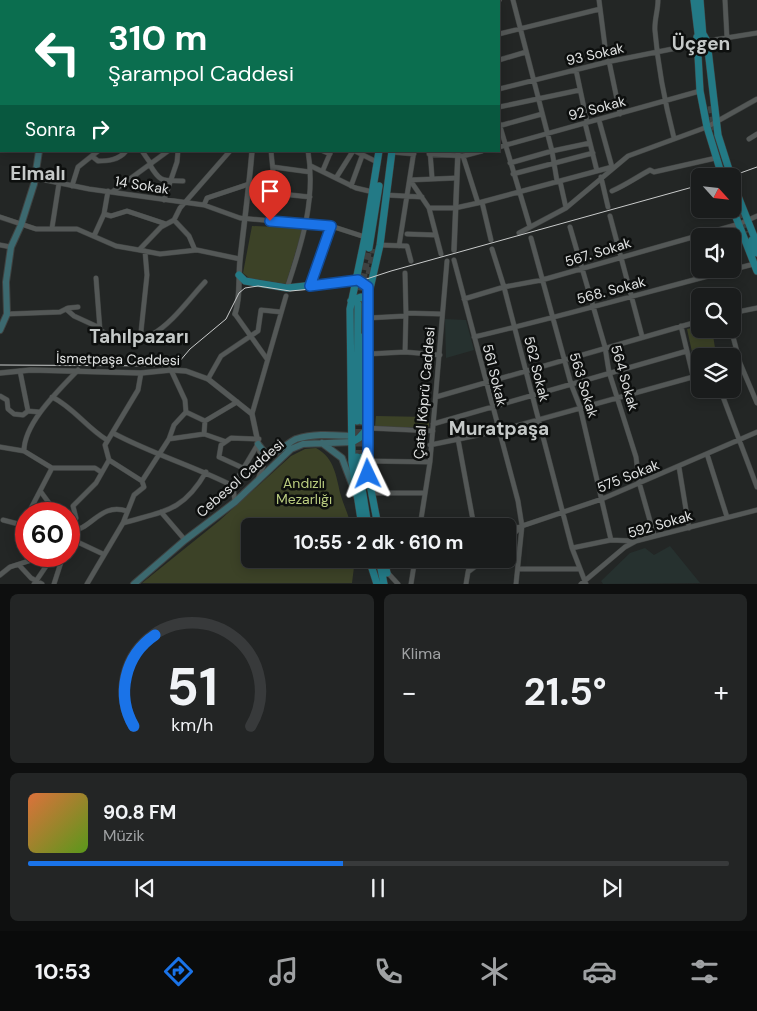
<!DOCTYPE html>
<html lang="tr">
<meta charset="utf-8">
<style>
body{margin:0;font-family:"DM Sans",sans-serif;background:#232525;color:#f1f3f6;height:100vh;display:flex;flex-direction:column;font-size:19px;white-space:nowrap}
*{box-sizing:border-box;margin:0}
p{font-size:16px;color:#9fa1a3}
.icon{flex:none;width:28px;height:28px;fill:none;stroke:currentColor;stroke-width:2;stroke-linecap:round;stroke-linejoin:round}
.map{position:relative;height:584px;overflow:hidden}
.sheet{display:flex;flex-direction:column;gap:10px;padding:10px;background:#0e0f0f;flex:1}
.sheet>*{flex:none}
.guide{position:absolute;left:0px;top:0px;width:500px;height:152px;box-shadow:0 2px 12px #0003,0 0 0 1px #383a3b;background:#0b6e4f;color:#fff;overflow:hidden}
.needle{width:32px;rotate:117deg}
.tools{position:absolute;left:691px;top:168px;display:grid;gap:10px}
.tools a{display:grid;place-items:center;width:50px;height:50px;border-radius:8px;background:#1a1c1c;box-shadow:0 2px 12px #0003,0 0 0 1px #383a3b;font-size:25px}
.speed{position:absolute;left:15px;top:502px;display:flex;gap:10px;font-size:25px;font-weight:700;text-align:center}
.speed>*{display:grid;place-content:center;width:65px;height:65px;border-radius:50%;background:#1a1c1c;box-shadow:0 2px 12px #0003,0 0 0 1px #383a3b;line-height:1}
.speed .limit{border:8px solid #d22;background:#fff;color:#111}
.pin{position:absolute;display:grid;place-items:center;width:42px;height:42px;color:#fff;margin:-51px -21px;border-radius:50% 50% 50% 0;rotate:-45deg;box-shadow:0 0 5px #0007}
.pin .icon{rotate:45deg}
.me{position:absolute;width:55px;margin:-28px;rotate:358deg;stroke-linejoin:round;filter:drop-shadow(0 0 4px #0008)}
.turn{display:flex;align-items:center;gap:18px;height:105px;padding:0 25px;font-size:22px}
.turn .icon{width:65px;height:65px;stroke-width:2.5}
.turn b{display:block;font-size:35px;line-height:42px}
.then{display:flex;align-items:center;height:48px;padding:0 25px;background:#0003;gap:10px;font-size:19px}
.big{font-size:38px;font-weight:700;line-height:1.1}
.sheet .tile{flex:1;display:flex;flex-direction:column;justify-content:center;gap:8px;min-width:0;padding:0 18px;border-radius:8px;background:#232525}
.sheet .dial{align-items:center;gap:0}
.dial svg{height:130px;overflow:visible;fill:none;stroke:#383a3b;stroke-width:7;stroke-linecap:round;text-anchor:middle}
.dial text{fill:#f1f3f6;stroke:none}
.song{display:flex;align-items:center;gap:15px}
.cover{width:60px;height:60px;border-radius:8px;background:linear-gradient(135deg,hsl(20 70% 55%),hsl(90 70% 35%))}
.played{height:5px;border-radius:2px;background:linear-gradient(90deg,#1a73e8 45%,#383a3b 45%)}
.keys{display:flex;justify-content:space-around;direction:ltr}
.heat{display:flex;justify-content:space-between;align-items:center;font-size:28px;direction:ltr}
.sheet .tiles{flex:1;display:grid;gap:10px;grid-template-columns:1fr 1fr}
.tile:last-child{grid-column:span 2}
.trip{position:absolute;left:241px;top:518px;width:275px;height:50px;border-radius:8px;background:#1a1c1c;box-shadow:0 2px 12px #0003,0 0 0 1px #383a3b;font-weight:700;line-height:50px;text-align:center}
.tabs{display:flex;height:80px;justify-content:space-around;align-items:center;background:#0a0b0b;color:#9fa1a3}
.tabs .icon{width:35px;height:35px}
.tabs .active{color:#1a73e8}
.tabs b{font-size:22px;color:#f1f3f6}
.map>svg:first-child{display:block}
.built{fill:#26312f}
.green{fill:#3c4227}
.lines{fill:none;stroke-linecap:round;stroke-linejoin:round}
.primary-tunnel{stroke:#3f4241;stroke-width:7;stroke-dasharray:7 3.5;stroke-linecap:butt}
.minor-casing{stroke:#3f4241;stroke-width:5.5}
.tertiary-casing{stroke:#3f4241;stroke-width:6}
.secondary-casing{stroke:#3f4241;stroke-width:8}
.primary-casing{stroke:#3f4241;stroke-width:8}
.minor{stroke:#545857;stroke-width:4.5}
.tertiary{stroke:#545857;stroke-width:5}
.secondary{stroke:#3c696f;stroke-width:6}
.primary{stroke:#237a86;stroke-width:7}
.tram{stroke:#c9cbcb;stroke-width:1}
.route-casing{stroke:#114b97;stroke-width:12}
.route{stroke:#1a73e8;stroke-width:9}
.labels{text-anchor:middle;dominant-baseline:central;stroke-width:5;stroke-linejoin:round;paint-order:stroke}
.street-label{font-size:14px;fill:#e0e2e2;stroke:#0d0f0e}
.park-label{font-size:14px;fill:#bacc7f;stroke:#0d0f0e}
.district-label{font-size:19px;font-weight:bold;fill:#c5c9c8;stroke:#0d0f0e}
</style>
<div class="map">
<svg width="757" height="584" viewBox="0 0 757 584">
<rect width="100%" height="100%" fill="#232625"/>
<path class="built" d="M445 319 466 320 474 350 446 358Z
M670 546 700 583 603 584 601 581 630 553 645 548 654 555Z"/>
<path class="green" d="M252 226 303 228 286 284 249 278 243 273Z
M700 326V329H712L716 354 733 350 735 361 733 362 732 356H700V369L696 370 687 329Z
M376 416 429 417V427H375Z
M316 448C335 458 336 477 341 496 344 506 349 516 351 526H250V559H355L352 583H142L219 521 291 456 305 449Z"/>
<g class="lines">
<path class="primary-tunnel" d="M711 106 715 130
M738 212 746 233
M359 301 369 248
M363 305 374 249
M357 457V421
M362 457V421"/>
<defs>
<path id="minor" d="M367 0 369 1
M375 0 377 1
M432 0 433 1
M460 0 461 1
M513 0 552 151 557 181
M599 0 607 62
M658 0C658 11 654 21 655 31 658 67 665 103 674 138
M725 0 727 38
M81 1 82 0
M192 1 193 0
M229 1V0
M297 1V0
M499 34 600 9
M707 41 757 33
M0 52H1
M499 60 526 52
M609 61 620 114
M576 70 587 122
M499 89 607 62 697 44
M0 90H1
M499 107 580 90
M499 123 530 227
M585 123 597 171
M499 126 542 114
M749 139 757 134
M499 147 700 91
M142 151 151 164
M323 151 330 154
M355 151 377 162
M430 151 432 177
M391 152 414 154
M429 154 463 156 482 151
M463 156 478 203
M93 157 98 161C108 161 119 160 126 151
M510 163 552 151 590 143
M150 165C161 184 164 180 183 181
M311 166 356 188 373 192
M273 167 310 172
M323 170 331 151
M513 174 593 153
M601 177 608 207
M35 178 89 189 204 205 240 218 331 226 365 237
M336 178 353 151
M560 181 566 208
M72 186 78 167 98 151
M351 186 362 156
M612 191C626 185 637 177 650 170L654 172 716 158
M112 192 168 151
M272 193 310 197
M386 195 422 197
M164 200 177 162 178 151
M482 202 491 240
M204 205 207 198 249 184
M429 208H455L478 203 612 167 599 120
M104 214 111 216 127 211 166 224
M610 216 642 336
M0 217 36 229H77L116 246 139 250 161 227 174 220 180 208 230 151
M174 220 189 236 195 250
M270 221 274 181 271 151
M570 227 605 347 609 372 636 457 639 482 654 535
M52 228 59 183
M519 233 566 208 628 156 707 127 757 99
M407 234 435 235
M94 236 104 214 108 191
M531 238 571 384 580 407 611 540
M0 245 11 247
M380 245 407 246 411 261
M399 246 414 151
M492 249 504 287 572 548 586 584
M139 250 160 254 197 250 240 259
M441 254 429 208 410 180 456 178
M454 260 518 501 522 526 516 584
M405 273 406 313
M96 278 100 330C148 362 176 313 205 282
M310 286 331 226
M287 288C302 243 316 199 308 151
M464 299 504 287 542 280 739 224 757 216
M66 309 74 316 98 327
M732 313 757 308
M7 314 60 312 68 308 78 307
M235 314 267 359
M368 318 405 316
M681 326 693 376
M731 329 740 363 757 403
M474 337C568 315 661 288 754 264
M140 341 147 275 145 251
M405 352 406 313 441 314
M368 354 405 352 440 355
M732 365 740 363
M20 371 28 411
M208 379 221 356 258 331 261 310 281 312
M720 389 757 487
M0 396 7 400 8 409 14 414 23 415 28 411 39 412
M52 397C73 407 87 428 107 440
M436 397 700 321
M186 412 205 421
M252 414 286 296
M433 424 687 351
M367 428 433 431
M113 433C152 454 194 466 233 486
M204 434 205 421 237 402
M169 439 204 434 224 441
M458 439 474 526
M430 445 498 431 700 375
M0 447 24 451
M707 454 727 517
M109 460 142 481 144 487 134 495 123 523
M369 461 430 462
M679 467 689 528
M52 468H95L101 472
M243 468 219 457 221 445 231 438 259 439
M142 481 169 439 174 425 186 412 185 400 171 370
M41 492 57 514
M371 493H424
M235 502 233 486 258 444
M161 512 185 540
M28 514 52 468 24 451C24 423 59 390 78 370
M3 520 26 526
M23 525 26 518
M420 526 430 462 447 261
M508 529 520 527
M69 531C92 531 99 502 127 511
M69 537 76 518 73 506 96 483 109 460 105 445 138 390 141 373
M69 538 103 554
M508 539 522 526 602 499 757 432
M572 548 611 540 634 541
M19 565 31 578 42 584
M518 569H579
M387 572 398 584
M468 572 471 559
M0 575 10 567 44 556
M34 584 53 556
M54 584 63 556
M87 584 123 523C164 511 183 512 206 472
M411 584 415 559
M466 584 468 572 485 559
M581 584 625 547 636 541 757 510"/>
<path id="tertiary" d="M136 1V0
M267 1V0
M498 1 499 0
M454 250 458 151
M235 314C241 296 238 279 240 260 244 224 249 188 252 151
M0 373 31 370 141 373 171 370 186 371 208 379 252 414 263 466 258 480"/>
<path id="secondary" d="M0 117 1 118
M0 330 7 314 6 282 11 247 21 225 34 184 39 151
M322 443 342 458 356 495
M258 444 265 453C278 456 285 444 296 439 315 433 333 435 352 436
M134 584 185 540 235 502 291 449 303 444 352 442"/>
<path id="primary" d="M694 0 699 41
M700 0 703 37
M399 1V0
M410 1V0
M703 34 707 41 718 135 731 176
M697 37 700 91 707 127 722 176
M732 181 757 244
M732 197 738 210
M732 207 757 271
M752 240 757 253
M369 248 379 186
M239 275 245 281 287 288 358 280 366 284 369 293
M351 301 361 297 369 301
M357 421 358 304
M362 421 363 337
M352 442 359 438 367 429
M357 457 368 526
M362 457 363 482
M362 526 352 462 350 309 365 237 379 151
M378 526 368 474V318L369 293 380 245 392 151
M369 559 377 584
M379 559 384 584
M384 559 387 573"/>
</defs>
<use href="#minor" class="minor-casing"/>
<use href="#tertiary" class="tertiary-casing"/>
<use href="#secondary" class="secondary-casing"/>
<use href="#primary" class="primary-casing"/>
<use href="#minor" class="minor"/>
<use href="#tertiary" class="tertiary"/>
<use href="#secondary" class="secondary"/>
<use href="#primary" class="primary"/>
<path class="tram" d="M732 176 757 167
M0 365 169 366 179 362 190 349 226 319 239 293 245 288 258 286 290 291 345 286 391 271 700 185"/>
</g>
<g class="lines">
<defs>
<path id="route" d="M270 221 331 226 310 286 358 280 368 287V474"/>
</defs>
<use href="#route" class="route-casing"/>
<use href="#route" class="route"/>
</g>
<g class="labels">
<g class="street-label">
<text transform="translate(595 54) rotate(-13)">93 Sokak</text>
<text transform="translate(597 108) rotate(-15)">92 Sokak</text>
<text transform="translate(142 185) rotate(9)">14 Sokak</text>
<text transform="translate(598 252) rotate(-17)">567. Sokak</text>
<text transform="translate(611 290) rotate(-15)">568. Sokak</text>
<text transform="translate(118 359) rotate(1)">İsmetpaşa Caddesi</text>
<text transform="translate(537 369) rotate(76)">562 Sokak</text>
<text transform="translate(495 375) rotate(76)">561 Sokak</text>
<text transform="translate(625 378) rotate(74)">564 Sokak</text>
<text transform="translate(584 385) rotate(73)">563 Sokak</text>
<text transform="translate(424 393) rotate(-85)">Çatal Köprü Caddesi</text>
<text transform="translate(628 476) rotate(-22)">575 Sokak</text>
<text transform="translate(240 478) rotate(-41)">Cebesol Caddesi</text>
<text transform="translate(660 524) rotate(-16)">592 Sokak</text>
</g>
<g class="park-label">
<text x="304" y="483">Andızlı<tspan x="304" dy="16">Mezarlığı</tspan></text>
</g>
<g class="district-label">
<text x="701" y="43">Üçgen</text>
<text x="38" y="173">Elmalı</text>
<text x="139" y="336">Tahılpazarı</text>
<text x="499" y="428">Muratpaşa</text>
</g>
</g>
</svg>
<div class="tools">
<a><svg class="needle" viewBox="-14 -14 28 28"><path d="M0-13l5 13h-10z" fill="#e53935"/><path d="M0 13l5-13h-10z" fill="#9fa1a3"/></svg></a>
<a><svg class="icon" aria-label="sound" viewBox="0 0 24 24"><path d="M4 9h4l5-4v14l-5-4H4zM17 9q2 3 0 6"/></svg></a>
<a><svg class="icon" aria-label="search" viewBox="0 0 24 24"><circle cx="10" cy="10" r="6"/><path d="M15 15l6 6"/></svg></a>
<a><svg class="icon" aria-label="layers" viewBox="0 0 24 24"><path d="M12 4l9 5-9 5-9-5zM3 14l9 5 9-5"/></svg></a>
</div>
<div class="speed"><div class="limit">60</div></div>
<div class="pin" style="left:270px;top:221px;background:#d93025"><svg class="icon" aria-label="arrive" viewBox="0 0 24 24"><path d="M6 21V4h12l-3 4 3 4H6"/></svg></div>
<svg class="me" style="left:368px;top:474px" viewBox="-20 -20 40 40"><path d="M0-17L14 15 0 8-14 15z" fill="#1a73e8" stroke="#fff" stroke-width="4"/></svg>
<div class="trip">10:55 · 2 dk · 610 m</div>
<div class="guide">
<div class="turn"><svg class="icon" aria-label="left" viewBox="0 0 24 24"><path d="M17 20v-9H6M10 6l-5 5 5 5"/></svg><div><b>310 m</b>Şarampol Caddesi</div></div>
<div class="then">Sonra<svg class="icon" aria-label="right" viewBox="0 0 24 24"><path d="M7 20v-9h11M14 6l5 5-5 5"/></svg></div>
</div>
</div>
<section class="sheet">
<div class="tiles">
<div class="tile dial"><svg viewBox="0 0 100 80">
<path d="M14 69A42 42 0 1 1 86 69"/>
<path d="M14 69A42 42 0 0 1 27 13" stroke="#1a73e8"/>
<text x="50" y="56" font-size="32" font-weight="700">51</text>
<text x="50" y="72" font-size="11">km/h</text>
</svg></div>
<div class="tile"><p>Klima</p>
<div class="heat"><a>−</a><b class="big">21.5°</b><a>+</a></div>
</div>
<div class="tile">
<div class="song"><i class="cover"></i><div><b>90.8 FM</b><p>Müzik</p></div></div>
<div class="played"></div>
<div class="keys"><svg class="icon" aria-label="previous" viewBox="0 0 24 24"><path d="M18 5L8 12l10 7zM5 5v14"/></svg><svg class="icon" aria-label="pause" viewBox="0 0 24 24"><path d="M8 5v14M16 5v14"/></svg><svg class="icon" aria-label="next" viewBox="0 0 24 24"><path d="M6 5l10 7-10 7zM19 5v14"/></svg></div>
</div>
</div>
</section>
<nav class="tabs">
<b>10:53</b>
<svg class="icon active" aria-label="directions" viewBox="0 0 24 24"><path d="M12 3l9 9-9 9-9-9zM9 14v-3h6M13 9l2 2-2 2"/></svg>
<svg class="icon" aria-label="music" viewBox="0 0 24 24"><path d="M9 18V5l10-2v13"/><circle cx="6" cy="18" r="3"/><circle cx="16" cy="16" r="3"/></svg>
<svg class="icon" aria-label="phone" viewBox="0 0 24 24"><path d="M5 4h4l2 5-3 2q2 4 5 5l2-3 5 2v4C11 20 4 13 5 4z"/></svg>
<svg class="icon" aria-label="climate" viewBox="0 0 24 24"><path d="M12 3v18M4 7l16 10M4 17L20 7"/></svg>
<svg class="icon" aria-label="car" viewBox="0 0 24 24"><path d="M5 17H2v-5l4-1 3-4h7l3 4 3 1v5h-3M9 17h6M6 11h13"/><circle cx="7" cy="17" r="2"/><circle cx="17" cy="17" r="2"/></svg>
<svg class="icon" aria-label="filters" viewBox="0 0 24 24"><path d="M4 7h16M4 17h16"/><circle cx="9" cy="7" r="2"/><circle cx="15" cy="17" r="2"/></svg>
</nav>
